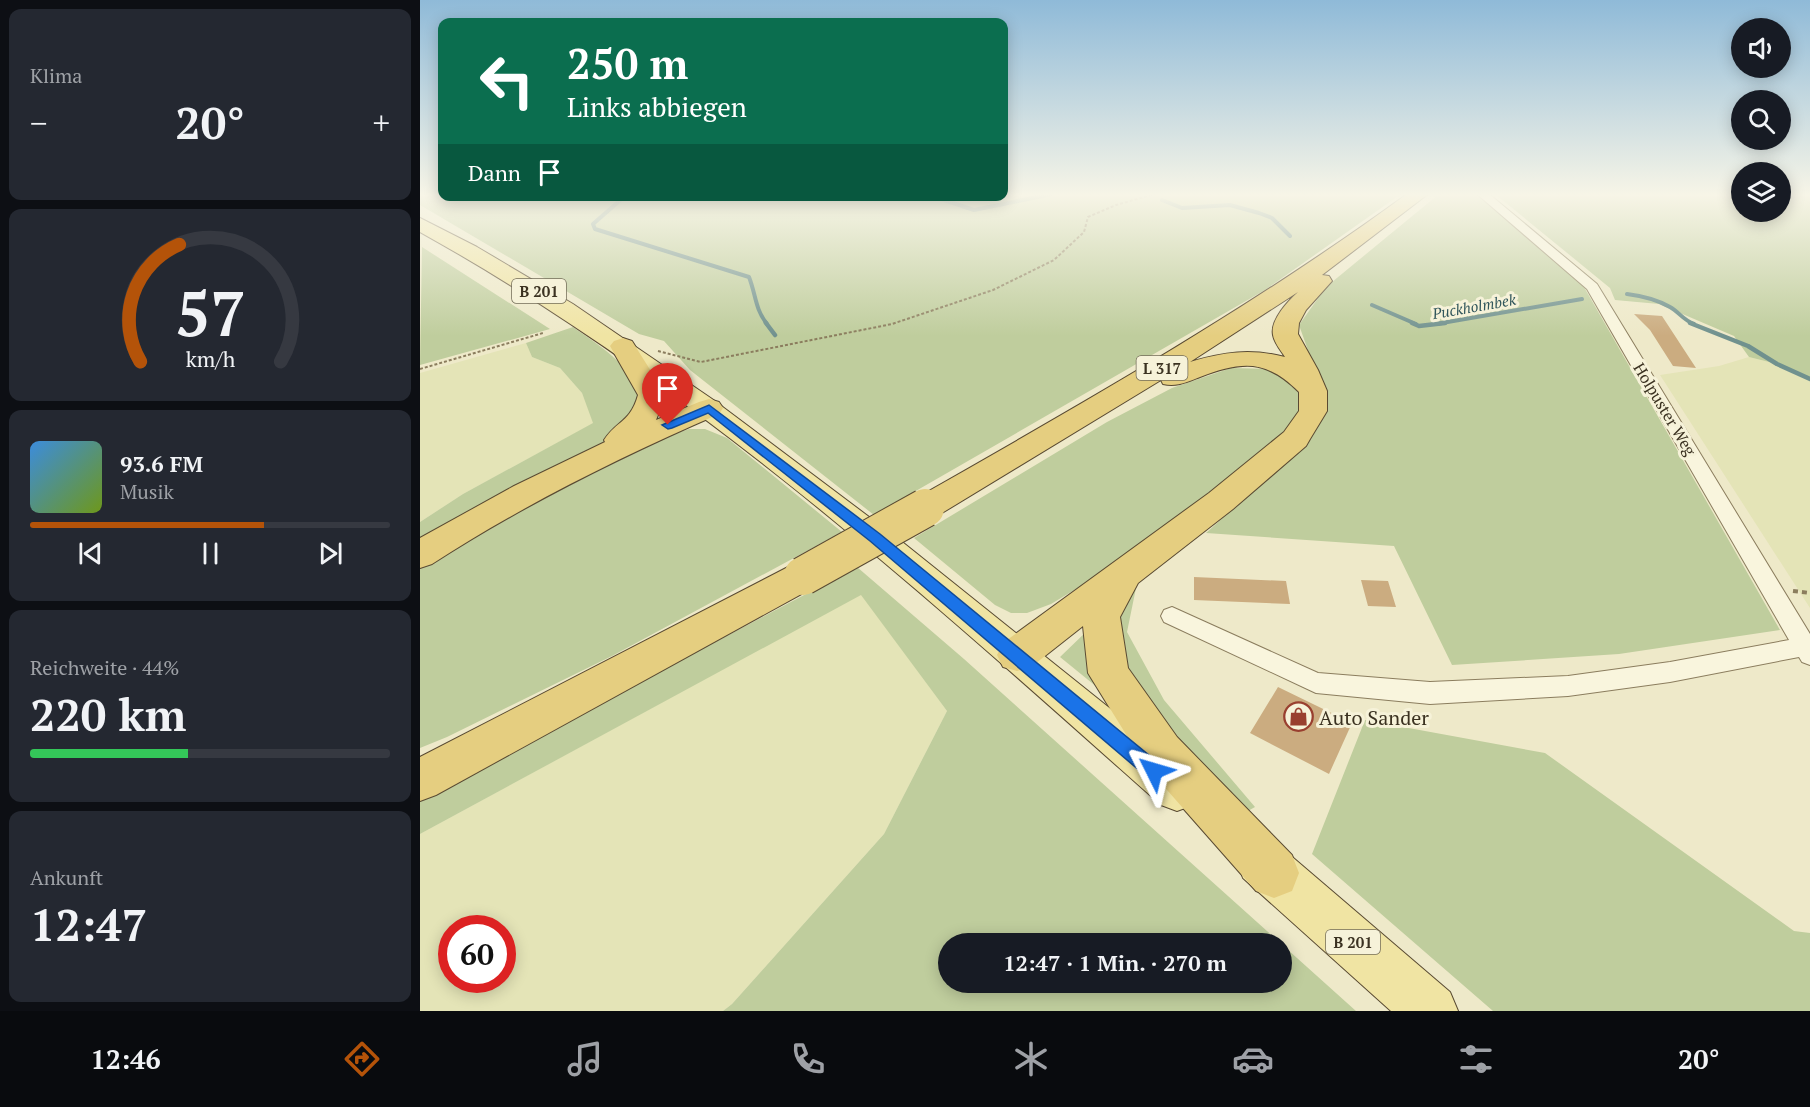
<!DOCTYPE html>
<html lang="de">
<meta charset="utf-8">
<style>
body{margin:0;font-family:"PT Serif",serif;background:#242831;color:#f1f3f6;height:100vh;display:flex;flex-direction:column;font-size:22px;white-space:nowrap}
*{box-sizing:border-box;margin:0}
p{font-size:20px;color:#9ea1a6}
.icon{flex:none;width:33px;height:33px;fill:none;stroke:currentColor;stroke-width:2;stroke-linecap:round;stroke-linejoin:round}
.map{position:relative;flex:1;overflow:hidden}
.sheet{display:flex;flex-direction:column;gap:9px;padding:9px;background:#0d0f14;width:420px}
.sheet>*{flex:none}
.guide{position:absolute;left:18px;top:18px;width:570px;height:183px;border-radius:12px;box-shadow:0 3px 15px #0003;background:#0b6e4f;color:#fff;overflow:hidden}
.tools{position:absolute;left:1311px;top:18px;display:grid;gap:12px}
.tools a{display:grid;place-items:center;width:60px;height:60px;border-radius:50%;background:#171b24;box-shadow:0 3px 15px #0003;font-size:30px}
.speed{position:absolute;left:18px;top:915px;display:flex;gap:12px;font-size:30px;font-weight:700;text-align:center}
.speed>*{display:grid;place-content:center;width:78px;height:78px;border-radius:50%;background:#171b24;box-shadow:0 3px 15px #0003;line-height:1}
.speed .limit{border:9px solid #d22;background:#fff;color:#111}
.pin{position:absolute;display:grid;place-items:center;width:51px;height:51px;color:#fff;margin:-62px -26px;border-radius:50% 50% 50% 0;rotate:-45deg;box-shadow:0 0 6px #0007}
.pin .icon{rotate:45deg}
.me{position:absolute;width:66px;margin:-33px;rotate:310deg;stroke-linejoin:round;filter:drop-shadow(0 0 4px #0008)}
.turn{display:flex;align-items:center;gap:21px;height:126px;padding:0 30px;font-size:27px}
.turn .icon{width:78px;height:78px;stroke-width:2.5}
.turn b{display:block;font-size:42px;line-height:51px}
.then{display:flex;align-items:center;height:57px;padding:0 30px;background:#0003;gap:12px;font-size:22px}
.big{font-size:45px;font-weight:700;line-height:1.1}
.sheet .tile{flex:1;display:flex;flex-direction:column;justify-content:center;gap:9px;min-width:0;padding:0 21px;border-radius:12px;background:#242831}
.sheet .dial{align-items:center;gap:0}
.dial svg{height:156px;overflow:visible;fill:none;stroke:#363941;stroke-width:7;stroke-linecap:round;text-anchor:middle}
.dial text{fill:#f1f3f6;stroke:none}
.song{display:flex;align-items:center;gap:18px}
.cover{width:72px;height:72px;border-radius:9px;background:linear-gradient(135deg,hsl(210 70% 55%),hsl(80 70% 35%))}
.played{height:6px;border-radius:3px;background:linear-gradient(90deg,#b45309 65%,#363941 65%)}
.keys{display:flex;justify-content:space-around;direction:ltr}
.heat{display:flex;justify-content:space-between;align-items:center;font-size:33px;direction:ltr}
.charge{height:9px;border-radius:4px;background:linear-gradient(90deg,#34c759 44%,#363941 0)}
.trip{position:absolute;left:518px;top:933px;width:354px;height:60px;border-radius:30px;background:#171b24;box-shadow:0 3px 15px #0003;font-weight:700;line-height:60px;text-align:center}
.tabs{display:flex;height:96px;justify-content:space-around;align-items:center;background:#090b0e;color:#9ea1a6}
.tabs .icon{width:42px;height:42px}
.tabs .selected{color:#b45309}
.tabs b{font-size:27px;color:#f1f3f6}
main{display:flex;flex:1;min-height:0}
.map>svg:first-child{display:block}
.farmland{fill:#e4e4b7;fill-rule:evenodd}
.green{fill:#bfcd9d;fill-rule:evenodd}
.lines{fill:none;stroke-linecap:round;stroke-linejoin:round}
.stream-far1{stroke:#70918e;stroke-width:4}
.stream{stroke:#70918e;stroke-width:4.5}
.building{fill:#cbac80}
.minor-casing{stroke:#8b7d5e;stroke-width:2}
.primary-casing{stroke:#594a32;stroke-width:2}
.trunk-casing{stroke:#594a32;stroke-width:2}
.path-far1{stroke:#8b7d5e;stroke-width:2;stroke-dasharray:3 2;stroke-linecap:butt}
.path{stroke:#8b7d5e;stroke-width:4;stroke-dasharray:5 4;stroke-linecap:butt}
.minor{fill:#f9f5dd;fill-rule:evenodd}
.primary{fill:#f0e4a3;fill-rule:evenodd}
.trunk{fill:#e5ce80;fill-rule:evenodd}
.trunk-bridge-casing{stroke:#594a32;stroke-width:40;stroke-linecap:butt}
.trunk-bridge{stroke:#e5ce80;stroke-width:38}
.route{fill:#1a73e8;stroke:#114b97;stroke-width:1.5}
.labels{text-anchor:middle;dominant-baseline:central;stroke-width:6;stroke-linejoin:round;paint-order:stroke}
.shield{fill:#f6f2d9;stroke:#736c58;stroke-width:1.5}
.shield-label{font-size:15px;font-weight:bold;fill:#3b3221}
.far-water-label{font-size:15px;font-style:italic;fill:#31565b;stroke:#f6f2d9}
.street-label{font-size:16px;fill:#3b3221;stroke:#f6f2d9}
.near-poi-label{font-size:20px;fill:#3b3221;stroke:#f6f2d9;text-anchor:start}
</style>
<main>
<section class="sheet">
<div class="tile"><p>Klima</p>
<div class="heat"><a>−</a><b class="big">20°</b><a>+</a></div>
</div>
<div class="tile dial"><svg viewBox="0 0 100 80">
<path d="M14 69A42 42 0 1 1 86 69"/>
<path d="M14 69A42 42 0 0 1 34 9" stroke="#b45309"/>
<text x="50" y="56" font-size="32" font-weight="700">57</text>
<text x="50" y="72" font-size="11">km/h</text>
</svg></div>
<div class="tile">
<div class="song"><i class="cover"></i><div><b>93.6 FM</b><p>Musik</p></div></div>
<div class="played"></div>
<div class="keys"><svg class="icon" aria-label="previous" viewBox="0 0 24 24"><path d="M18 5L8 12l10 7zM5 5v14"/></svg><svg class="icon" aria-label="pause" viewBox="0 0 24 24"><path d="M8 5v14M16 5v14"/></svg><svg class="icon" aria-label="next" viewBox="0 0 24 24"><path d="M6 5l10 7-10 7zM19 5v14"/></svg></div>
</div>
<div class="tile"><p>Reichweite · 44%</p><b class="big">220 km</b><div class="charge"></div></div>
<div class="tile"><p>Ankunft</p><b class="big">12:47</b></div>
</section>
<div class="map">
<svg width="1390" height="1011" viewBox="0 0 1390 1011">
<rect width="100%" height="100%" fill="#eee9c9"/>
<path class="farmland" d="M106 343 112 357 140 368 162 393 174 423 43 494 0 522V373Z
M1329 357 1357 364 1390 379V608L1240 375 1299 366Z
M441 594 527 711 464 834 312 1004 303 1011H0V834ZM32 928H82V980H32Z"/>
<path class="green" d="M0 194H22V196L981 194 845 290 454 515 270 370 244 341 219 334 0 205Z
M1019 194H1057L1164 287 1360 630 1199 654 1032 665 974 546 786 533 886 443 907 406 901 376 890 356 879 325 906 287Z
M1075 194H1321L1322 212H1360L1361 194H1390V379L1357 364 1329 357 1314 336 1239 304 1195 300 1190 288Z
M2 247 130 329 0 365Z
M153 327C179 346 230 374 215 415 212 423 203 431 198 437L0 548V522L43 494 173 423 162 393 140 368 112 357 106 343Z
M811 368 856 369 877 381 883 397 880 413 870 430 711 556 631 604 607 613H591L575 605 494 538 687 422 752 388Z
M269 429H285L307 438 422 532 192 656 27 737 0 748V565L94 506 231 442Z
M437 567 544 659 936 1011H303L312 1004 464 834 527 711 441 595 0 834V798ZM528 944H861V982H528Z
M716 588 707 632 744 700 835 807 819 816 700 677 694 615Z
M668 630 683 692 640 657Z
M945 720 1125 753 1374 931 1390 933V1011H1073L892 854Z"/>
<g class="lines">
<path class="stream-far1" d="M205 196 173 224 175 229 329 277C336 295 335 309 347 324
M512 196 554 210 632 194
M742 200 762 208 810 205 839 213 852 218 870 236
M1207 294C1223 296 1236 299 1250 307 1259 312 1263 320 1274 324
M952 305 996 324
M1016 324 1162 299"/>
<path class="stream" d="M346 323 355 335
M992 323 999 326 1025 323
M1270 323 1328 346 1357 364 1390 379"/>
</g>
<path class="building" d="M1214 314 1242 316 1276 368 1253 366 1230 330Z
M774 577 866 581 870 604 774 600Z
M941 580 968 581 976 607 948 606Z
M858 687 932 723 909 774 830 733Z"/>
<g class="lines">
<defs>
<path id="minor" d="M1057 194H1069L1177 284 1390 634V665L1382 662 1379 657 1250 682 1148 696 1010 704 896 693 744 622 741 616 744 610 752 607 898 673 1010 682 1148 676 1250 662 1369 640 1167 289Z"/>
<path id="primary" d="M0 218 57 247 153 304 292 399 481 541 773 775 779 790 773 805 757 811 741 805C508 598 274 384 0 232Z
M840 838 857 844 1030 992 1038 1011H971L823 878 817 861 823 844Z"/>
<path id="trunk" d="M987 194H1008L902 275 909 276 912 281 886 310 879 323 878 334 898 370 907 391V411L890 439 886 446 813 509 718 583 700 617 708 668 757 737 872 855 879 873 872 891 854 898 836 891 725 765 668 673 663 626 611 667 597 671 583 667 577 655 583 643 789 493 864 432 879 411V392C846 359 822 361 780 377 767 382 757 387 743 384L741 380 517 516 505 519 493 516 488 508 493 500C662 404 830 309 987 194ZM878 292C868 301 850 320 853 335 854 342 861 351 865 357 831 348 803 352 770 362Z
M203 338 212 341 246 395 236 420 279 402 289 399 299 402 303 408 299 414C200 457 103 505 12 564L0 568V538L94 486 185 442 184 440C197 420 210 423 218 395L190 346 194 341Z
M383 562 396 566 401 576 396 586 16 795 0 801V757L370 566Z"/>
</defs>
<use href="#minor" class="minor-casing"/>
<use href="#primary" class="primary-casing"/>
<use href="#trunk" class="trunk-casing"/>
<path class="path-far1" d="M238 351 281 362 472 324 573 290 634 260 664 232 668 217 696 205 735 194
M0 369 123 333"/>
<path class="path" d="M1373 591 1390 593"/>
<use href="#minor" class="minor"/>
<use href="#primary" class="primary"/>
<use href="#trunk" class="trunk"/>
<defs>
<path id="trunk-bridge" d="M383 576 505 508"/>
</defs>
<use href="#trunk-bridge" class="trunk-bridge-casing"/>
<use href="#trunk-bridge" class="trunk-bridge"/>
</g>
<linearGradient id="sky" x2="0" y2="1"><stop stop-color="#8fbad8"/><stop offset="0.58" stop-color="#f7f5e7"/><stop offset="1" stop-color="#f7f5e7" stop-opacity="0"/></linearGradient>
<rect width="1390" height="336" fill="url(#sky)"/>
<path class="route" d="M289 405 460 534 741 765 743 771 741 777 734 780 727 777 450 541 288 413 252 428 248 429 242 425Z"/>
<defs>
<symbol id="shop-ring" viewBox="-11 -11 22 22"><circle r="9.5" fill="#f6f2d9" stroke="#993f2f" stroke-width="1.5"/><path d="M-5-2.5h2.3a2.7 3.5 0 0 1 5.4 0H5L5.5 6h-11ZM-1.5-2.5h3a1.5 2.3 0 0 0-3 0Z" fill="#993f2f"/></symbol>
</defs>
<g fill-rule="evenodd">
<use href="#shop-ring" x="862" y="700" width="33" height="33"/>
</g>
<g class="labels">
<g class="shield">
<rect x="92" y="279" width="54" height="24" rx="4.5"/>
<rect x="716.5" y="356" width="51" height="24" rx="4.5"/>
<rect x="906" y="930" width="54" height="24" rx="4.5"/>
</g>
<g class="shield-label">
<text x="119" y="291">B 201</text>
<text x="742" y="368">L 317</text>
<text x="933" y="942">B 201</text>
</g>
<g class="far-water-label">
<text transform="translate(1054 306) rotate(-10)">Puckholmbek</text>
</g>
<g class="street-label">
<text transform="translate(1245 409) rotate(59)">Holpuster Weg</text>
</g>
<g class="near-poi-label">
<text x="899" y="717">Auto Sander</text>
</g>
</g>
</svg>
<div class="tools">
<a><svg class="icon" aria-label="sound" viewBox="0 0 24 24"><path d="M4 9h4l5-4v14l-5-4H4zM17 9q2 3 0 6"/></svg></a>
<a><svg class="icon" aria-label="search" viewBox="0 0 24 24"><circle cx="10" cy="10" r="6"/><path d="M15 15l6 6"/></svg></a>
<a><svg class="icon" aria-label="layers" viewBox="0 0 24 24"><path d="M12 4l9 5-9 5-9-5zM3 14l9 5 9-5"/></svg></a>
</div>
<div class="speed"><div class="limit">60</div></div>
<div class="pin" style="left:248px;top:425px;background:#d93025"><svg class="icon" aria-label="arrive" viewBox="0 0 24 24"><path d="M6 21V4h12l-3 4 3 4H6"/></svg></div>
<svg class="me" style="left:734px;top:771px" viewBox="-20 -20 40 40"><path d="M0-17L14 15 0 8-14 15z" fill="#1a73e8" stroke="#fff" stroke-width="4"/></svg>
<div class="trip">12:47 · 1 Min. · 270 m</div>
<div class="guide">
<div class="turn"><svg class="icon" aria-label="left" viewBox="0 0 24 24"><path d="M17 20v-9H6M10 6l-5 5 5 5"/></svg><div><b>250 m</b>Links abbiegen</div></div>
<div class="then">Dann<svg class="icon" aria-label="arrive" viewBox="0 0 24 24"><path d="M6 21V4h12l-3 4 3 4H6"/></svg></div>
</div>
</div>
</main>
<nav class="tabs">
<b>12:46</b>
<svg class="icon selected" aria-label="directions" viewBox="0 0 24 24"><path d="M12 3l9 9-9 9-9-9zM9 14v-3h6M13 9l2 2-2 2"/></svg>
<svg class="icon" aria-label="music" viewBox="0 0 24 24"><path d="M9 18V5l10-2v13"/><circle cx="6" cy="18" r="3"/><circle cx="16" cy="16" r="3"/></svg>
<svg class="icon" aria-label="phone" viewBox="0 0 24 24"><path d="M5 4h4l2 5-3 2q2 4 5 5l2-3 5 2v4C11 20 4 13 5 4z"/></svg>
<svg class="icon" aria-label="climate" viewBox="0 0 24 24"><path d="M12 3v18M4 7l16 10M4 17L20 7"/></svg>
<svg class="icon" aria-label="car" viewBox="0 0 24 24"><path d="M5 17H2v-5l4-1 3-4h7l3 4 3 1v5h-3M9 17h6M6 11h13"/><circle cx="7" cy="17" r="2"/><circle cx="17" cy="17" r="2"/></svg>
<svg class="icon" aria-label="filters" viewBox="0 0 24 24"><path d="M4 7h16M4 17h16"/><circle cx="9" cy="7" r="2"/><circle cx="15" cy="17" r="2"/></svg>
<b>20°</b>
</nav>
